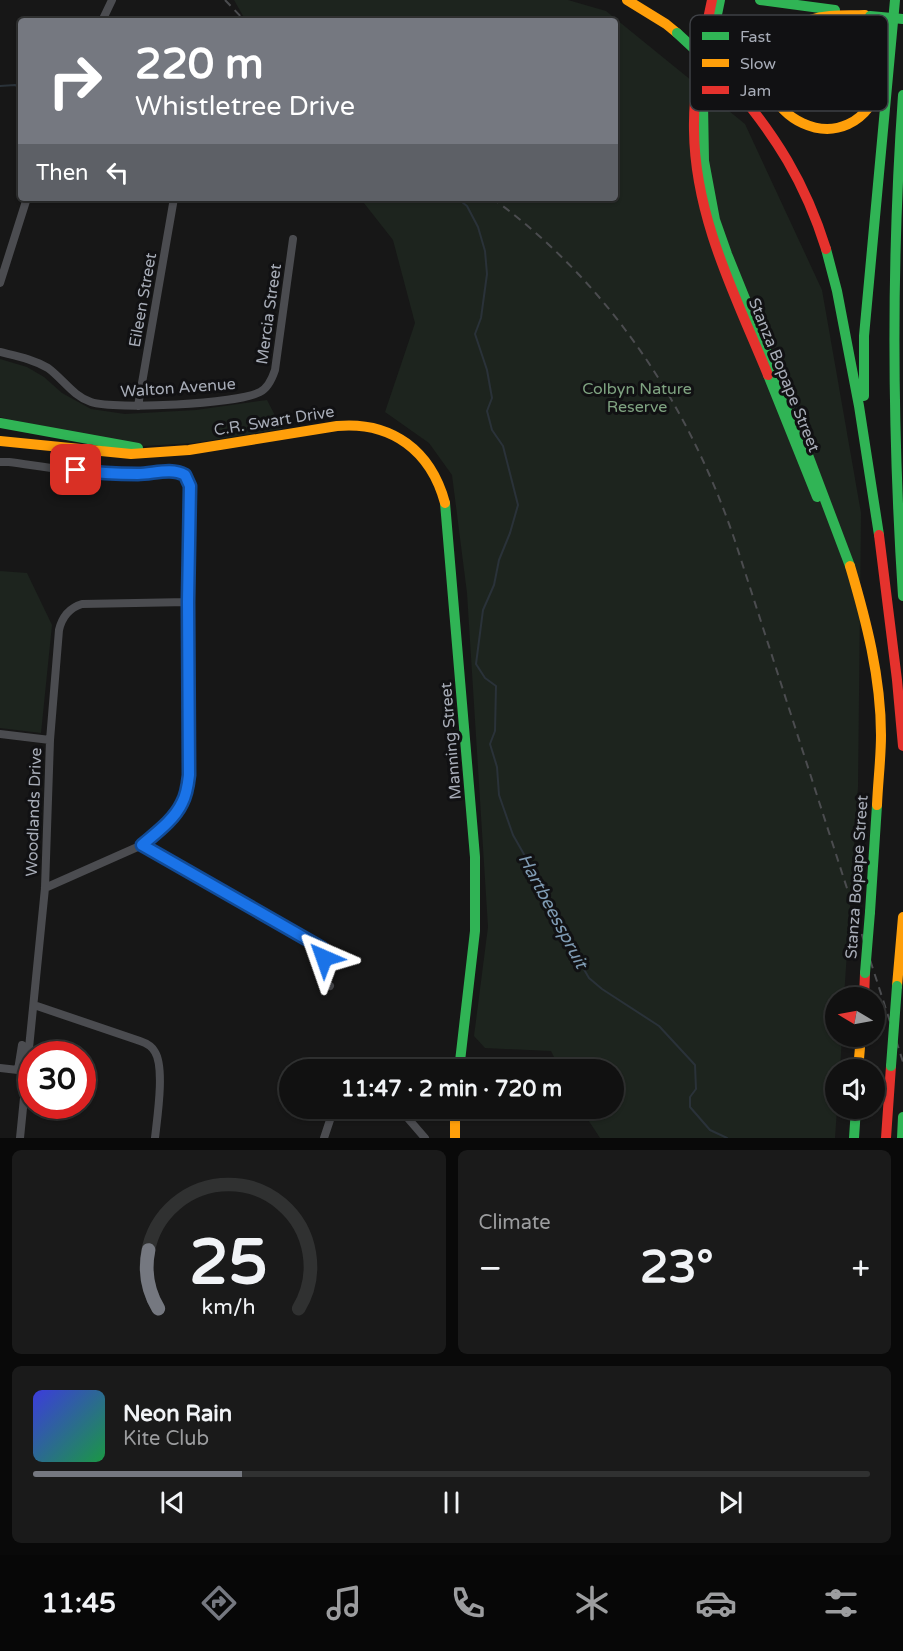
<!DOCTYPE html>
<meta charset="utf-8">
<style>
body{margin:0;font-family:"Varela Round",sans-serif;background:#1a1a1a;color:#f1f3f6;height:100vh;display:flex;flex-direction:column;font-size:22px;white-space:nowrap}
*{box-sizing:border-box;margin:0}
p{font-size:20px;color:#9c9d9f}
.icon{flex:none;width:33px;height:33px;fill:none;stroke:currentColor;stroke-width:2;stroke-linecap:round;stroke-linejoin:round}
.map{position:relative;height:1138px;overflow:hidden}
.drawer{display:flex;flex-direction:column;gap:12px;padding:12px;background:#090909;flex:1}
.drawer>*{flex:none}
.hud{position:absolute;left:18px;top:18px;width:600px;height:183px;border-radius:6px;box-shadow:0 2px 4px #0004,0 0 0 2px #303131;background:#757880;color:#fff;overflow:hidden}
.needle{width:39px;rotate:280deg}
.fabs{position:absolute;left:825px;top:987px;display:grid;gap:12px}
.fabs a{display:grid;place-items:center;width:60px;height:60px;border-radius:50%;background:#111;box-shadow:0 2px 4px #0004,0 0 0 2px #303131;font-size:30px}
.speed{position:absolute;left:18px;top:1041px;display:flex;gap:12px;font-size:30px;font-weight:700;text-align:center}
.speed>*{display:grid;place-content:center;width:78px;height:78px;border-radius:50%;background:#111;box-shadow:0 2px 4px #0004,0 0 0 2px #303131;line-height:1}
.speed .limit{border:9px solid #d22;background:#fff;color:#111}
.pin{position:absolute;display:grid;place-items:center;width:51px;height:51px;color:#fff;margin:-26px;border-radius:12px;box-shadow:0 3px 9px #0006}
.me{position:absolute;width:66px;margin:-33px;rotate:317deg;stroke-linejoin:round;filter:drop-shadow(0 0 4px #0008)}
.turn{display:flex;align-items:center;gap:21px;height:126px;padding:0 18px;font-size:27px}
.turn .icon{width:78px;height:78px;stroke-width:2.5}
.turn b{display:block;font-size:42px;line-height:51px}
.then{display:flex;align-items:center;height:57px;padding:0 18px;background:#0003;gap:12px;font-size:22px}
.big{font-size:45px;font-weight:700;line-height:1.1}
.drawer .card{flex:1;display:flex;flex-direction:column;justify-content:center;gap:9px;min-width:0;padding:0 21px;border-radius:9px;background:#1a1a1a}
.drawer .dial{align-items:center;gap:0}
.dial svg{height:156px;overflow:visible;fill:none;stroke:#303131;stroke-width:7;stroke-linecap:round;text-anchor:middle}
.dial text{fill:#f1f3f6;stroke:none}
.song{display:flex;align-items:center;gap:18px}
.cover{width:72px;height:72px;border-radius:9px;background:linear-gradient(135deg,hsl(240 70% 55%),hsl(140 70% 35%))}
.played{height:6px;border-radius:3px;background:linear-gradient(90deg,#757880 25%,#303131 25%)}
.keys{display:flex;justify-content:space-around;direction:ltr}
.heat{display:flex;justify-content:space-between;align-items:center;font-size:33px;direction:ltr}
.drawer .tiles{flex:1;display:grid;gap:12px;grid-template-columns:1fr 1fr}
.card:last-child{grid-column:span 2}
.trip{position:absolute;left:279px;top:1059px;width:345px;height:60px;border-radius:30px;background:#111;box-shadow:0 2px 4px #0004,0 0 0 2px #303131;font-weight:700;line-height:60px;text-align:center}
.menu{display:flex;height:96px;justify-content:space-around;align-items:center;background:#070707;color:#9c9d9f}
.menu .icon{width:42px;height:42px}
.menu .active{color:#757880}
.menu b{font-size:27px;color:#f1f3f6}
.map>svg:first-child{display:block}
.green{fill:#1d241e}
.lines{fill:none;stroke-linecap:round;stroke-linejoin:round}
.stream{stroke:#2a3239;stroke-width:2}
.street{stroke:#4b4c50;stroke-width:8}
.fast{stroke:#30b455;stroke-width:10}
.slow{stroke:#ff9f0a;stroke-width:10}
.jam{stroke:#e5322d;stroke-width:10}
.rail{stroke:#4b4c4f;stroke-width:2;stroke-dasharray:8 6;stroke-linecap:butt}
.fast-bridge{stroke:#30b455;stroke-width:10}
.route-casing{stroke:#114b97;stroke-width:15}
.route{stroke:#1a73e8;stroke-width:10}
.labels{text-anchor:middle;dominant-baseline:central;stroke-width:6;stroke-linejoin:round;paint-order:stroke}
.street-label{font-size:16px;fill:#a8adb8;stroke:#111113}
.park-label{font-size:16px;fill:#7fa381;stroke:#111113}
.water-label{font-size:18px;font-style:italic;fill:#7f9bb3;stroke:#111113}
.key{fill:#111113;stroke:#3e4045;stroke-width:1.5}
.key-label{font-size:16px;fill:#a8adb8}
</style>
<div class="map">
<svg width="903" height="1138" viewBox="0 0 903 1138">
<rect width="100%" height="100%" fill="#171717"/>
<path class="green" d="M234 0H568L606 11 745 124 822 290 861 513 858 787 844 997 836 998V1036L842 1037 840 1069 836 1070V1108L837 1109 835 1138H600L581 1109 614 1108V1070L560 1069 551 1051 485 1048 474 1036 488 927 467 593 452 475 429 443 385 412 415 323 393 240 360 198H615V21H246Z
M0 359 27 367 44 377 62 393 91 409 125 414 196 410 267 400 282 429 194 443 143 446 7 419 0 417Z
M0 571 27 573 52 625 41 733 0 728Z"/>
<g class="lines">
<path class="stream" d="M0 86 15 85 21 88
M433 198H443
M457 198 467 206 478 227 485 251 487 274 481 318 475 334 487 370 492 398 487 411 492 430 503 446 518 505 510 533 499 560 494 585 483 610 476 664 485 678 496 686 495 731 490 744 497 767 499 795 513 835 570 935 566 941 578 955 582 966 589 978 602 989 659 1026 695 1065 696 1089 690 1097V1107L710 1130 727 1138"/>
<path class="street" d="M102 21 112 0
M0 283 27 198
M0 352C16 356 33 359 48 368 63 379 73 396 91 402 116 410 237 404 260 392 268 388 272 379 275 370L293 239
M138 406 174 198
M0 462H9C53 468 99 477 144 473 157 472 172 468 185 475L190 486 188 602 189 775 184 801 179 810 171 819 142 845 45 888
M0 734 50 740
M142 845 322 948C326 959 321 971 323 983L330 986
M34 1005 140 1041C146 1043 152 1046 155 1052 165 1068 157 1119 155 1138
M0 1068 18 1070 22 1045
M399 1108 425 1138
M20 1138 45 888 50 740 59 630C62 617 69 608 82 604L188 602
M324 1138 334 1108"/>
<path class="fast" d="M720 0 707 63 703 103 704 161 715 220 727 254 805 447 850 566
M760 0 835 10
M903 95C891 263 892 428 903 596
M826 249 837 291 859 406 879 535
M768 375 817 497
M864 396V336L895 0
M0 423 138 448
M445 503 475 857V931L459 1070
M870 912 877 805
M854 1138 856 1108
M902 1138 903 1117"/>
<path class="slow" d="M627 0 666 24 677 33
M865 15C847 16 828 14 810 20 797 24 786 33 778 45 733 108 854 180 883 77
M0 441 131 454 189 450 337 426C392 421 431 451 445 503
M850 566C866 620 881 677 881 735 881 758 878 781 877 805
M897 986 903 917
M858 1070 861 1036
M455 1108V1138"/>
<path class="jam" d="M712 0C703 43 693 87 694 131 695 218 736 297 768 375
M731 83C776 136 805 182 826 249
M879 535 897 680 903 746
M864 998 865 973
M886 1138 891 1066"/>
<path class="rail" d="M225 0 245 21
M492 198C609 283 689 405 735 541L903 1062"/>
<path class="fast-bridge" d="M870 16 903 19
M677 33 731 83
M865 973 870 912
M891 1066 897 986"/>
</g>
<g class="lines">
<defs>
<path id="route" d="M76 470C97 473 117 474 138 474 153 474 171 467 185 475L190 486 188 602 189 775C188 784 187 794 182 803 174 820 156 833 142 845L322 948 324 958"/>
</defs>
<use href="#route" class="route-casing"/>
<use href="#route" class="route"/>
</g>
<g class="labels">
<g class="street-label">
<text transform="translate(143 300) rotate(-80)">Eileen Street</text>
<text transform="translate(269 314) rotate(-82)">Mercia Street</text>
<text transform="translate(784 375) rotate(68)">Stanza Bopape Street</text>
<text transform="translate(178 388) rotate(-4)">Walton Avenue</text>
<text transform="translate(274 421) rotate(-9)">C.R. Swart Drive</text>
<text transform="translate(451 741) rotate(-95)">Manning Street</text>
<text transform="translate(34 812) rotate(-88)">Woodlands Drive</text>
<text transform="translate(857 877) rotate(-86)">Stanza Bopape Street</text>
</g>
<g class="park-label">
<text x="637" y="389">Colbyn Nature<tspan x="637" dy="18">Reserve</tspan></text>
</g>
<g class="water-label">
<text transform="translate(553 911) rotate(62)">Hartbeesspruit</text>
</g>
</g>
<rect x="690" y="15" width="198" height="96" rx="9" class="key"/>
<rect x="702" y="32" width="27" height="8" fill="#30b455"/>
<rect x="702" y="59" width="27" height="8" fill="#ff9f0a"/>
<rect x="702" y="86" width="27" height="8" fill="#e5322d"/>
<g class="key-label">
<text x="740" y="42">Fast</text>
<text x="740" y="69">Slow</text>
<text x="740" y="96">Jam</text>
</g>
</svg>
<div class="fabs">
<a><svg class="needle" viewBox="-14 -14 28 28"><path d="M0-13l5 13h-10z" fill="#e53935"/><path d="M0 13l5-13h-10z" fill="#9c9d9f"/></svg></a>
<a><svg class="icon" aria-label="sound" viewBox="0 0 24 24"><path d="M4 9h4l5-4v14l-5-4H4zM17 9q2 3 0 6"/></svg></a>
</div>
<div class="speed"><div class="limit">30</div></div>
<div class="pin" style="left:76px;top:470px;background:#d93025"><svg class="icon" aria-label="arrive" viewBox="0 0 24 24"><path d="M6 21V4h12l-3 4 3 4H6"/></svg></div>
<svg class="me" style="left:324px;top:958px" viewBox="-20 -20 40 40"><path d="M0-17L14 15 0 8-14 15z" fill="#1a73e8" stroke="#fff" stroke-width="4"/></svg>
<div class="trip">11:47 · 2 min · 720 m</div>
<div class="hud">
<div class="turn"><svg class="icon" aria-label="right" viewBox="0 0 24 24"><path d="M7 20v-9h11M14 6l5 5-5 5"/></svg><div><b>220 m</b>Whistletree Drive</div></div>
<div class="then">Then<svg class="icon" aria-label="left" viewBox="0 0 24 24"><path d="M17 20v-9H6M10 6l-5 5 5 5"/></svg></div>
</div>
</div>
<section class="drawer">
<div class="tiles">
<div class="card dial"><svg viewBox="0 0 100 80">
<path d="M14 69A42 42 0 1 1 86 69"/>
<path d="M14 69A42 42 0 0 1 9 39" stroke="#757880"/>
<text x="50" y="56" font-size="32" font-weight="700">25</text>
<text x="50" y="72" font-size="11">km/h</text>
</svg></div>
<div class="card"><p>Climate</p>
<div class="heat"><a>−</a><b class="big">23°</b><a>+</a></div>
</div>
<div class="card">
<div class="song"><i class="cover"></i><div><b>Neon Rain</b><p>Kite Club</p></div></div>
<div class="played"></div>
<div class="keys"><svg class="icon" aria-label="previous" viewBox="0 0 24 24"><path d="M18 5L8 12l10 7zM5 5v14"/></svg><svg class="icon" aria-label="pause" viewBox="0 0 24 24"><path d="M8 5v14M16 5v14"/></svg><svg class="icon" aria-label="next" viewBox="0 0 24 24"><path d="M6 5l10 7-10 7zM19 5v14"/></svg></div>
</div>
</div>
</section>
<nav class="menu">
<b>11:45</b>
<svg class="icon active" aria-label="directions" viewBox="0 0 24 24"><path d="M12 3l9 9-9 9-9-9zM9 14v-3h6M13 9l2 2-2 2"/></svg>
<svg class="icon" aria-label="music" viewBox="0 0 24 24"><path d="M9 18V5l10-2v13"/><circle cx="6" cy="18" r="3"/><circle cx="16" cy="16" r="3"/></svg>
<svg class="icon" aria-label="phone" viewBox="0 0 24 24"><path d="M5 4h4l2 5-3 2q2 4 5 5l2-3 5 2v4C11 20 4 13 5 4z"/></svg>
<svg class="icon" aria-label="climate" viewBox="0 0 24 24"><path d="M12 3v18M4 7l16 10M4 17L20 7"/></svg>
<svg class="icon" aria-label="car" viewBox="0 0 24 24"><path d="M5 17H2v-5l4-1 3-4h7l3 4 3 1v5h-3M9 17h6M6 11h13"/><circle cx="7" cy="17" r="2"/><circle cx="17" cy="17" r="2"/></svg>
<svg class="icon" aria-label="filters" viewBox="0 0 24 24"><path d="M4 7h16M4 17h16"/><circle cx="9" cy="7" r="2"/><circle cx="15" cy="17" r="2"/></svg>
</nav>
